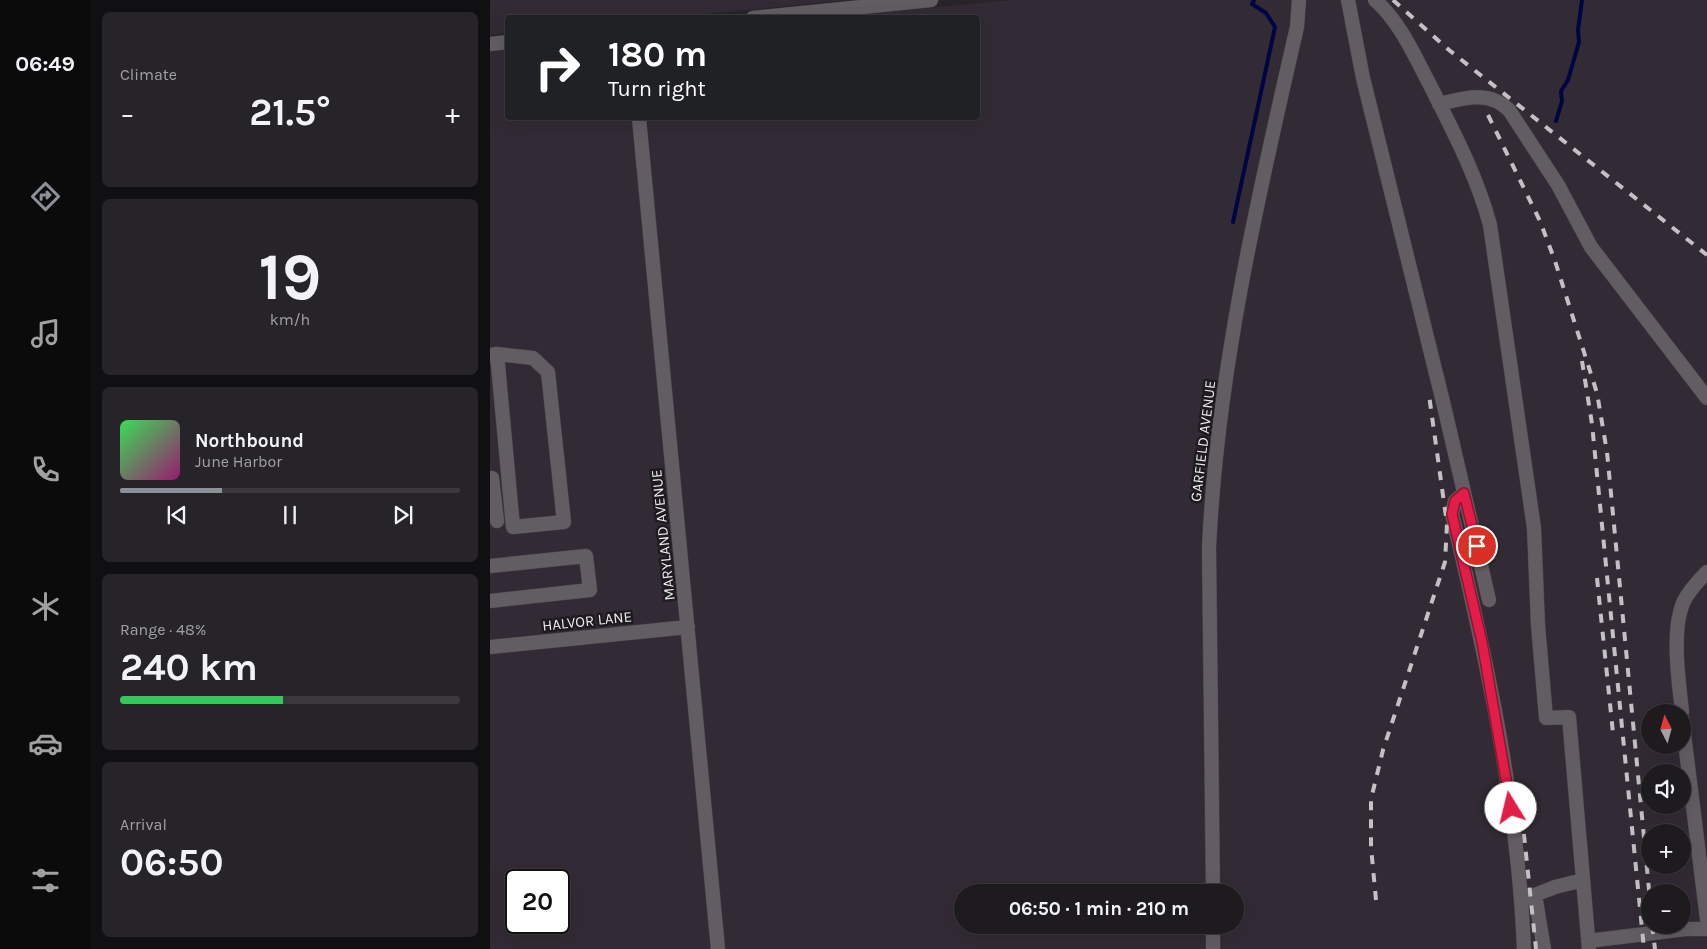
<!DOCTYPE html>
<meta charset="utf-8">
<style>
body{margin:0;font-family:Karla,sans-serif;background:#262428;color:#f1f3f6;height:100vh;display:flex;flex-direction:column;font-size:19px;white-space:nowrap}
*{box-sizing:border-box;margin:0}
p{font-size:16px;color:#a1a1a4}
.icon{flex:none;width:28px;height:28px;fill:none;stroke:currentColor;stroke-width:2;stroke-linecap:round;stroke-linejoin:round}
.map{position:relative;flex:1;overflow:hidden}
.side{display:flex;flex-direction:column;gap:12px;padding:12px;background:#100f11;width:400px}
.side>*{flex:none}
.hud{position:absolute;left:15px;top:15px;width:475px;height:105px;border-radius:5px;box-shadow:0 5px 20px #0002,0 0 0 1px #3c393d;background:#202124;color:#fff;overflow:hidden}
.needle{width:32px;rotate:354deg}
.fabs{position:absolute;left:1151px;top:704px;display:grid;gap:10px}
.fabs a{display:grid;place-items:center;width:50px;height:50px;border-radius:50%;background:#1e1b1f;box-shadow:0 5px 20px #0002,0 0 0 1px #3c393d;font-size:25px}
.speed{position:absolute;left:15px;top:869px;display:flex;gap:10px;font-size:25px;font-weight:700;text-align:center}
.speed>*{display:grid;place-content:center;width:65px;height:65px;border-radius:50%;background:#1e1b1f;box-shadow:0 5px 20px #0002,0 0 0 1px #3c393d;line-height:1}
.speed .limit{border:2px solid #111;border-radius:8px;background:#fff;color:#111}
.pin{position:absolute;display:grid;place-items:center;width:42px;height:42px;color:#fff;margin:-21px;border:2px solid #fff;border-radius:50%;box-shadow:0 1px 5px #0007}
.me{position:absolute;width:55px;margin:-28px;rotate:351deg;stroke-linejoin:round;filter:drop-shadow(0 0 4px #0008)}
.turn{display:flex;align-items:center;gap:18px;height:105px;padding:0 20px;font-size:22px}
.turn .icon{width:65px;height:65px;stroke-width:2.5}
.turn b{display:block;font-size:35px;line-height:42px}
.big{font-size:38px;font-weight:700;line-height:1.1}
.side .card{flex:1;display:flex;flex-direction:column;justify-content:center;gap:8px;min-width:0;padding:0 18px;border-radius:8px;background:#262428}
.side .dial{align-items:center;gap:0}
.dial b{font-size:65px;line-height:1}
.song{display:flex;align-items:center;gap:15px}
.cover{width:60px;height:60px;border-radius:8px;background:linear-gradient(135deg,hsl(130 70% 55%),hsl(320 70% 35%))}
.played{height:5px;border-radius:2px;background:linear-gradient(90deg,#8c9099 30%,#3c393d 30%)}
.keys{display:flex;justify-content:space-around;direction:ltr}
.heat{display:flex;justify-content:space-between;align-items:center;font-size:28px;direction:ltr}
.charge{height:8px;border-radius:4px;background:linear-gradient(90deg,#34c759 48%,#3c393d 0)}
.trip{position:absolute;left:464px;top:884px;width:290px;height:50px;border-radius:25px;background:#1e1b1f;box-shadow:0 5px 20px #0002,0 0 0 1px #3c393d;font-weight:700;line-height:50px;text-align:center}
main{display:flex;flex:1;min-height:0}
.tab-bar{display:flex;flex-direction:column;width:90px;justify-content:space-around;align-items:center;background:#0c0b0c;color:#a1a1a4}
.tab-bar .icon{width:35px;height:35px}
.tab-bar .selected{color:#8c9099}
.tab-bar b{font-size:22px;color:#f1f3f6}
.map>svg:first-child{display:block}
.built{fill:#322b35;fill-rule:evenodd}
.lines{fill:none;stroke-linecap:round;stroke-linejoin:round}
.stream{stroke:#000442;stroke-width:4}
.minor-casing{stroke:#464247;stroke-width:15}
.minor{stroke:#625d63;stroke-width:14}
.rail{stroke:#c4c1c5;stroke-width:4;stroke-dasharray:9 9;stroke-linecap:butt}
.route-casing{stroke:#92132f;stroke-width:12}
.route{stroke:#e11d48;stroke-width:9}
.labels{text-anchor:middle;dominant-baseline:central;stroke-width:5;stroke-linejoin:round;paint-order:stroke}
.street-label{font-size:15px;fill:#edebee;stroke:#1e1b20}
</style>
<main>
<nav class="tab-bar">
<b>06:49</b>
<svg class="icon selected" aria-label="directions" viewBox="0 0 24 24"><path d="M12 3l9 9-9 9-9-9zM9 14v-3h6M13 9l2 2-2 2"/></svg>
<svg class="icon" aria-label="music" viewBox="0 0 24 24"><path d="M9 18V5l10-2v13"/><circle cx="6" cy="18" r="3"/><circle cx="16" cy="16" r="3"/></svg>
<svg class="icon" aria-label="phone" viewBox="0 0 24 24"><path d="M5 4h4l2 5-3 2q2 4 5 5l2-3 5 2v4C11 20 4 13 5 4z"/></svg>
<svg class="icon" aria-label="climate" viewBox="0 0 24 24"><path d="M12 3v18M4 7l16 10M4 17L20 7"/></svg>
<svg class="icon" aria-label="car" viewBox="0 0 24 24"><path d="M5 17H2v-5l4-1 3-4h7l3 4 3 1v5h-3M9 17h6M6 11h13"/><circle cx="7" cy="17" r="2"/><circle cx="17" cy="17" r="2"/></svg>
<svg class="icon" aria-label="filters" viewBox="0 0 24 24"><path d="M4 7h16M4 17h16"/><circle cx="9" cy="7" r="2"/><circle cx="15" cy="17" r="2"/></svg>
</nav>
<section class="side">
<div class="card"><p>Climate</p>
<div class="heat"><a>−</a><b class="big">21.5°</b><a>+</a></div>
</div>
<div class="card dial"><b>19</b><p>km/h</p></div>
<div class="card">
<div class="song"><i class="cover"></i><div><b>Northbound</b><p>June Harbor</p></div></div>
<div class="played"></div>
<div class="keys"><svg class="icon" aria-label="previous" viewBox="0 0 24 24"><path d="M18 5L8 12l10 7zM5 5v14"/></svg><svg class="icon" aria-label="pause" viewBox="0 0 24 24"><path d="M8 5v14M16 5v14"/></svg><svg class="icon" aria-label="next" viewBox="0 0 24 24"><path d="M6 5l10 7-10 7zM19 5v14"/></svg></div>
</div>
<div class="card"><p>Range · 48%</p><b class="big">240 km</b><div class="charge"></div></div>
<div class="card"><p>Arrival</p><b class="big">06:50</b></div>
</section>
<div class="map">
<svg width="1217" height="949" viewBox="0 0 1217 949">
<rect width="100%" height="100%" fill="#282429"/>
<path class="built" d="M0 0H356L186 17 18 18 17 33 0 35Z
M523 0H1217V949H0V51L17 50 18 118H488V18L346 17ZM1160 712H1192V745H1160ZM1160 772H1192V805H1160ZM1160 832H1192V865H1160ZM26 880H69V922H26ZM472 892H745V925H472ZM1160 892H1192V925H1160Z"/>
<g class="lines">
<path class="stream" d="M1066 121 1072 101 1071 91 1078 80 1089 42 1088 30 1092 0
M743 222 785 27 776 13 762 4 764 0"/>
<defs>
<path id="minor" d="M858 0 873 78 954 406 999 600
M885 0C911 23 925 57 941 87 963 131 987 176 1000 225L1044 528 1048 625 1056 718 1079 717 1099 949
M263 18 441 0
M0 44 18 42
M949 104C974 98 999 90 1019 110L1068 185 1101 247 1217 398
M149 118 228 949
M0 355 7 354 23 527 74 522 58 372 43 358 7 354
M2 478 7 521
M974 493 965 501 962 514C996 657 1028 802 1034 949
M0 566 96 556 100 590 0 601
M0 647 198 627
M1192 712C1189 682 1181 632 1193 603 1198 592 1208 581 1217 572
M1192 718 1217 919
M723 892 719 548C727 373 768 196 807 27L809 0
M1045 895 1054 949
M1032 900 1065 887 1093 880
M723 925V949
M1098 941 1196 929H1217"/>
</defs>
<use href="#minor" class="minor-casing"/>
<use href="#minor" class="minor"/>
<path class="rail" d="M903 0 959 50 1217 255
M998 115 1050 221 1065 261 1107 393 1117 452 1160 900
M1092 361 1102 424 1154 949
M1107 578 1123 733
M1032 816 1046 949
M886 900 881 847V799L893 750 955 562 957 524 939 395
M1162 925 1165 949"/>
</g>
<g class="lines">
<defs>
<path id="route" d="M987 546 974 493 965 501 962 514 992 642 1021 808"/>
</defs>
<use href="#route" class="route-casing"/>
<use href="#route" class="route"/>
</g>
<g class="labels">
<g class="street-label">
<text transform="translate(713 441) rotate(-83)">GARFIELD AVENUE</text>
<text transform="translate(173 535) rotate(-96)">MARYLAND AVENUE</text>
<text transform="translate(97 621) rotate(-6)">HALVOR LANE</text>
</g>
</g>
</svg>
<div class="fabs">
<a><svg class="needle" viewBox="-14 -14 28 28"><path d="M0-13l5 13h-10z" fill="#e53935"/><path d="M0 13l5-13h-10z" fill="#a1a1a4"/></svg></a>
<a><svg class="icon" aria-label="sound" viewBox="0 0 24 24"><path d="M4 9h4l5-4v14l-5-4H4zM17 9q2 3 0 6"/></svg></a>
<a>+</a>
<a>−</a>
</div>
<div class="speed"><div class="limit">20</div></div>
<div class="pin" style="left:987px;top:546px;background:#d93025"><svg class="icon" aria-label="arrive" viewBox="0 0 24 24"><path d="M6 21V4h12l-3 4 3 4H6"/></svg></div>
<svg class="me" style="left:1021px;top:808px" viewBox="-20 -20 40 40"><circle r="19" fill="#fff"/><path d="M0-13L10 11 0 6-10 11z" fill="#e11d48"/></svg>
<div class="trip">06:50 · 1 min · 210 m</div>
<div class="hud">
<div class="turn"><svg class="icon" aria-label="right" viewBox="0 0 24 24"><path d="M7 20v-9h11M14 6l5 5-5 5"/></svg><div><b>180 m</b>Turn right</div></div>
</div>
</div>
</main>
